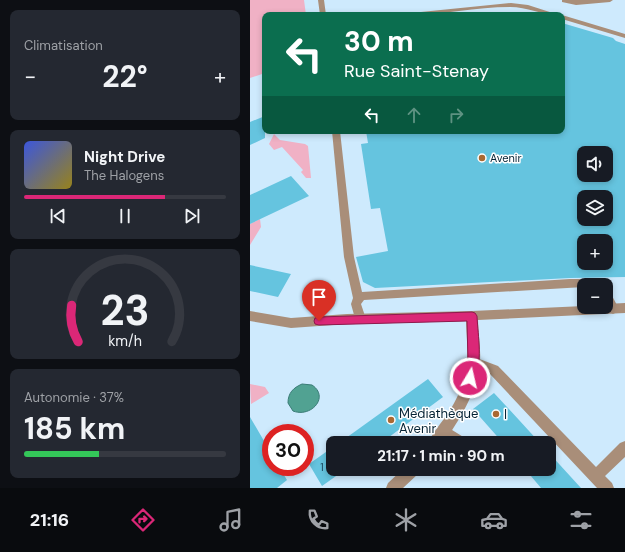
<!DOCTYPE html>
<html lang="fr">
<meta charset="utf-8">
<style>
body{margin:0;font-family:"DM Sans",sans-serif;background:#242831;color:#f1f3f6;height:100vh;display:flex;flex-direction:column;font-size:15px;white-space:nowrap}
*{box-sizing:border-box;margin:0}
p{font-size:13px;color:#9ea1a6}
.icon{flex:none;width:22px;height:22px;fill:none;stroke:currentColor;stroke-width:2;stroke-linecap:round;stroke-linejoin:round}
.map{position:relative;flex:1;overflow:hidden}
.sheet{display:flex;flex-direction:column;gap:10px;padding:10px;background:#0d0f14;width:250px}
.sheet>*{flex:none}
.hud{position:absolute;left:12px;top:12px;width:303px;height:122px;border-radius:8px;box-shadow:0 2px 6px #0003;background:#0b6e4f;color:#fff;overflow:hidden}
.tools{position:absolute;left:327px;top:146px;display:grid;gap:8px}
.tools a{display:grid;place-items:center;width:36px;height:36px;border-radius:8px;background:#171b24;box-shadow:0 2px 6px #0003;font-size:20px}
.speed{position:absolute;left:12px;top:424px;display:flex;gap:8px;font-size:20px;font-weight:700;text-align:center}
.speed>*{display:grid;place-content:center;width:52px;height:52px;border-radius:50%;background:#171b24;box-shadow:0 2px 6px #0003;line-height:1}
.speed .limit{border:6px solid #d22;background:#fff;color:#111}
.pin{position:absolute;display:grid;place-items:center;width:34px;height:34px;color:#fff;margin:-41px -17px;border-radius:50% 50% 50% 0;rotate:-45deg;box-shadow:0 0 4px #0007}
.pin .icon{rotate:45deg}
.me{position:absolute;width:44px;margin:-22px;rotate:9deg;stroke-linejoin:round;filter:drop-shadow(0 0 3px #0008)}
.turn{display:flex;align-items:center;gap:14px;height:84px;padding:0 16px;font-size:18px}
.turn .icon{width:52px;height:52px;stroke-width:2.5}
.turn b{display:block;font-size:28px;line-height:34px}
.lanes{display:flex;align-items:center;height:38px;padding:0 16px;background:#0003;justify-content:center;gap:20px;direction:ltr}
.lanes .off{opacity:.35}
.big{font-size:30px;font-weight:700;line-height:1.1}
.sheet .widget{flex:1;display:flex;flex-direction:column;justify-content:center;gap:6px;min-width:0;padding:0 14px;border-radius:8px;background:#242831}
.sheet .dial{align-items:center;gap:0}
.dial svg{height:104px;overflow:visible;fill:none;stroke:#363941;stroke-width:7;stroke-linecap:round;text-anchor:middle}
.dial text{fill:#f1f3f6;stroke:none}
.song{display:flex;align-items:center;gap:12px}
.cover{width:48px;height:48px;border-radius:6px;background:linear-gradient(135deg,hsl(230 70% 55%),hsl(50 70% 35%))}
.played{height:4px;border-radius:2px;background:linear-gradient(90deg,#db2777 70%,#363941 70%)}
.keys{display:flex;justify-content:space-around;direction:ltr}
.heat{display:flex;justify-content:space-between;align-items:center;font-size:22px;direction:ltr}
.charge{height:6px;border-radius:3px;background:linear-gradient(90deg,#34c759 37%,#363941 0)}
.trip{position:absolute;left:76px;top:436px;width:230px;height:40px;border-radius:8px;background:#171b24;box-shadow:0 2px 6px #0003;font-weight:700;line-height:40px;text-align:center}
.dock{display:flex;height:64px;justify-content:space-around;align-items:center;background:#090b0e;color:#9ea1a6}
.dock .icon{width:28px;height:28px}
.dock .on{color:#db2777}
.dock b{font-size:18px;color:#f1f3f6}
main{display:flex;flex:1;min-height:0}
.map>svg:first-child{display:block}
.green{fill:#f0b1c5}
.water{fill:#51a292;stroke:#3a7c76}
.building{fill:#65c4df;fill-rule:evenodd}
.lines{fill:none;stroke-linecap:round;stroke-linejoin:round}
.service{fill:#a98e79;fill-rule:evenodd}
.minor{fill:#a98e79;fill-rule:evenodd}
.route{fill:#db2777;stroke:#8e194d}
.poi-dot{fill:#aa6932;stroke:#fff;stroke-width:1.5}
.labels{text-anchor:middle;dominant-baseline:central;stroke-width:3;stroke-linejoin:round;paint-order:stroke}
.poi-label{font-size:11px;fill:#052335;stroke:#fff;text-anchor:start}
.near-number-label{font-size:11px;fill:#1d4b60}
.near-poi-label{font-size:13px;fill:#052335;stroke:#fff;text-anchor:start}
</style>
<main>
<section class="sheet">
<div class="widget"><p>Climatisation</p>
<div class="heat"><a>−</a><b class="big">22°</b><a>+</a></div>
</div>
<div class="widget">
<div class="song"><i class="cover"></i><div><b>Night Drive</b><p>The Halogens</p></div></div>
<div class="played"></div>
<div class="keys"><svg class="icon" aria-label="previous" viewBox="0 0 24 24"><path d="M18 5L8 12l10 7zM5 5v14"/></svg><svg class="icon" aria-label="pause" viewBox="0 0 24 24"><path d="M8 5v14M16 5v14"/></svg><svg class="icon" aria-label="next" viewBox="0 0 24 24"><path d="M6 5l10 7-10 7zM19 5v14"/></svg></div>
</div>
<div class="widget dial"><svg viewBox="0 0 100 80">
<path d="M14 69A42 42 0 1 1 86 69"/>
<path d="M14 69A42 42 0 0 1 9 41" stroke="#db2777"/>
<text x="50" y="56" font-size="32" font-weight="700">23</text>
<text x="50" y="72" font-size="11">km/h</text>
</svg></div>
<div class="widget"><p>Autonomie · 37%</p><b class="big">185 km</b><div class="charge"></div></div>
</section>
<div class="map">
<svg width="375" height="488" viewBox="0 0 375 488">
<rect width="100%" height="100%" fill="#ceeafd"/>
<path class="green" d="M0 0H54L56 15H15V73L0 78Z
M24 134 30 140 55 144 58 146 61 178H56L51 172 53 170 32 147 24 150 19 144Z
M10 219 11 227 0 245V224Z
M0 384 15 387 19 393 1 404Z"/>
<path class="water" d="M52 384 62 385C80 397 61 418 43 411L38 403C38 393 43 388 52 384Z"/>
<path class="building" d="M312 23 363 38 366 41 375 44V277L320 278 125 288 113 282 106 257 138 251 130 208 121 209 111 144 118 143 116 131H312ZM334 153H356V175H334ZM334 197H356V219H334ZM334 241H356V263H334Z
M15 116V138L0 145V122Z
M41 176 59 196 0 224V195Z
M0 265 41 274 28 297 0 291Z
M178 379 193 397 131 443H89Z
M244 393 269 420 290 443H253L223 409Z
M0 417 21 453V467H29L37 480 27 488H0Z
M83 447V469H96L72 486 59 464Z
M299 453 331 488H291L275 469H299Z"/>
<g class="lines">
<path class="service" d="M68 0H74L76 15H70Z
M312 0H363L360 2 326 5 312 2Z
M261 3 278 5 309 15C292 15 277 7 260 7 226 7 192 15 158 15L161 13Z
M312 15 375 34V38L312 19Z
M82 131H90L104 257 112 292 320 279H339L348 282 349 285H334V287L114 300 111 304 116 319 114 322 110 324 106 322 101 304 103 298 94 257Z
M356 291 360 292 369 309 367 312 363 314 359 312 356 306Z
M224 357 248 366 346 467 370 443 375 441V457L355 476 362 483 364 488H347L240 374 220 366 218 362 220 358Z
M194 425 215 438 217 443C205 443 193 444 188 431L189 426Z"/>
<path class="minor" d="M375 303V313L228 320C228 334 231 348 230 361 228 390 210 420 193 443H178C183 432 192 422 199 412 221 376 218 361 216 321L97 324 41 328 0 321V311L41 318 97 314 222 311 334 306V307H356V304Z
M153 469H170L168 474 153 488H136L138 483Z"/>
</g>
<path class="route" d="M222 312 225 313 227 316C228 337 233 362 224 381L220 383 216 381 215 378 218 362 217 321 69 325 65 324 64 321 65 318 69 317Z"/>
<g class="poi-dot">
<circle cx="232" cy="158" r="4"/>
<circle cx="246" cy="414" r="4"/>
<circle cx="141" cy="420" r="4"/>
</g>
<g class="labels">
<g class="poi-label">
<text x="240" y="158">Avenir</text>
</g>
<g class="near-number-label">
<text x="72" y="467">1</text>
</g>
<g class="near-poi-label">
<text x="149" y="413">Médiathèque<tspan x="149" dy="15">Avenir</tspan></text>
<text x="254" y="414">I</text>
</g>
</g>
</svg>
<div class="tools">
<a><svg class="icon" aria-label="sound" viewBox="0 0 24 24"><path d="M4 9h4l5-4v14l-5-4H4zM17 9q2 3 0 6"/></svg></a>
<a><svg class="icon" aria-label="layers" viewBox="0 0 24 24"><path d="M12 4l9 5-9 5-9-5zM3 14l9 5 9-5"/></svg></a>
<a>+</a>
<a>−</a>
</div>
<div class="speed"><div class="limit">30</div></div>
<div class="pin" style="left:69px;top:321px;background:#d93025"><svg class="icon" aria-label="arrive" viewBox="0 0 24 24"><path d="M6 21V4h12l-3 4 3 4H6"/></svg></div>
<svg class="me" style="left:220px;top:378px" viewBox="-20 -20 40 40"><circle r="17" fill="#db2777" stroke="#fff" stroke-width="3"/><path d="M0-11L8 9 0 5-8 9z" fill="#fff"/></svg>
<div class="trip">21:17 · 1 min · 90 m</div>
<div class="hud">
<div class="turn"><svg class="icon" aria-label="left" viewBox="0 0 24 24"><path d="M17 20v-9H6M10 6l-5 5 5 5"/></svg><div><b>30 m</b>Rue Saint-Stenay</div></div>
<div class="lanes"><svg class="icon" aria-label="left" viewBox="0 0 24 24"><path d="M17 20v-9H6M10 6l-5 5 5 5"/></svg><svg class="icon off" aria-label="ahead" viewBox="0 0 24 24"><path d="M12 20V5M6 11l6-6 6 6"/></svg><svg class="icon off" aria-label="right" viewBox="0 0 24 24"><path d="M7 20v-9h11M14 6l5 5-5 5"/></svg></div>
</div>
</div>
</main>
<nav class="dock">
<b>21:16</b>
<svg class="icon on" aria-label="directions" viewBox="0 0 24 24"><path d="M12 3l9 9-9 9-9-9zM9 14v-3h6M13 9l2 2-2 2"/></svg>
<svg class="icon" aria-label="music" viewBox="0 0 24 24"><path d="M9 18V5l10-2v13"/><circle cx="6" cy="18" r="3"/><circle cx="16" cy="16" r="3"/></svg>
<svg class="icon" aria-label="phone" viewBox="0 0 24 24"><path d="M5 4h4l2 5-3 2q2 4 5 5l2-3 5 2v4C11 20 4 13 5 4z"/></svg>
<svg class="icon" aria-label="climate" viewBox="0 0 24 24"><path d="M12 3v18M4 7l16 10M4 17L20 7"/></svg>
<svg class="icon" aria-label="car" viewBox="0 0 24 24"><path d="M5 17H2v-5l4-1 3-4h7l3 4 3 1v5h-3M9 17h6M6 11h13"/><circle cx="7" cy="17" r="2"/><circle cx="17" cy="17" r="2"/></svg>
<svg class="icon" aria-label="filters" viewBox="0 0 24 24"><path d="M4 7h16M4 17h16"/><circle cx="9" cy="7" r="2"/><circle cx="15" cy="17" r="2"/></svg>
</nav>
